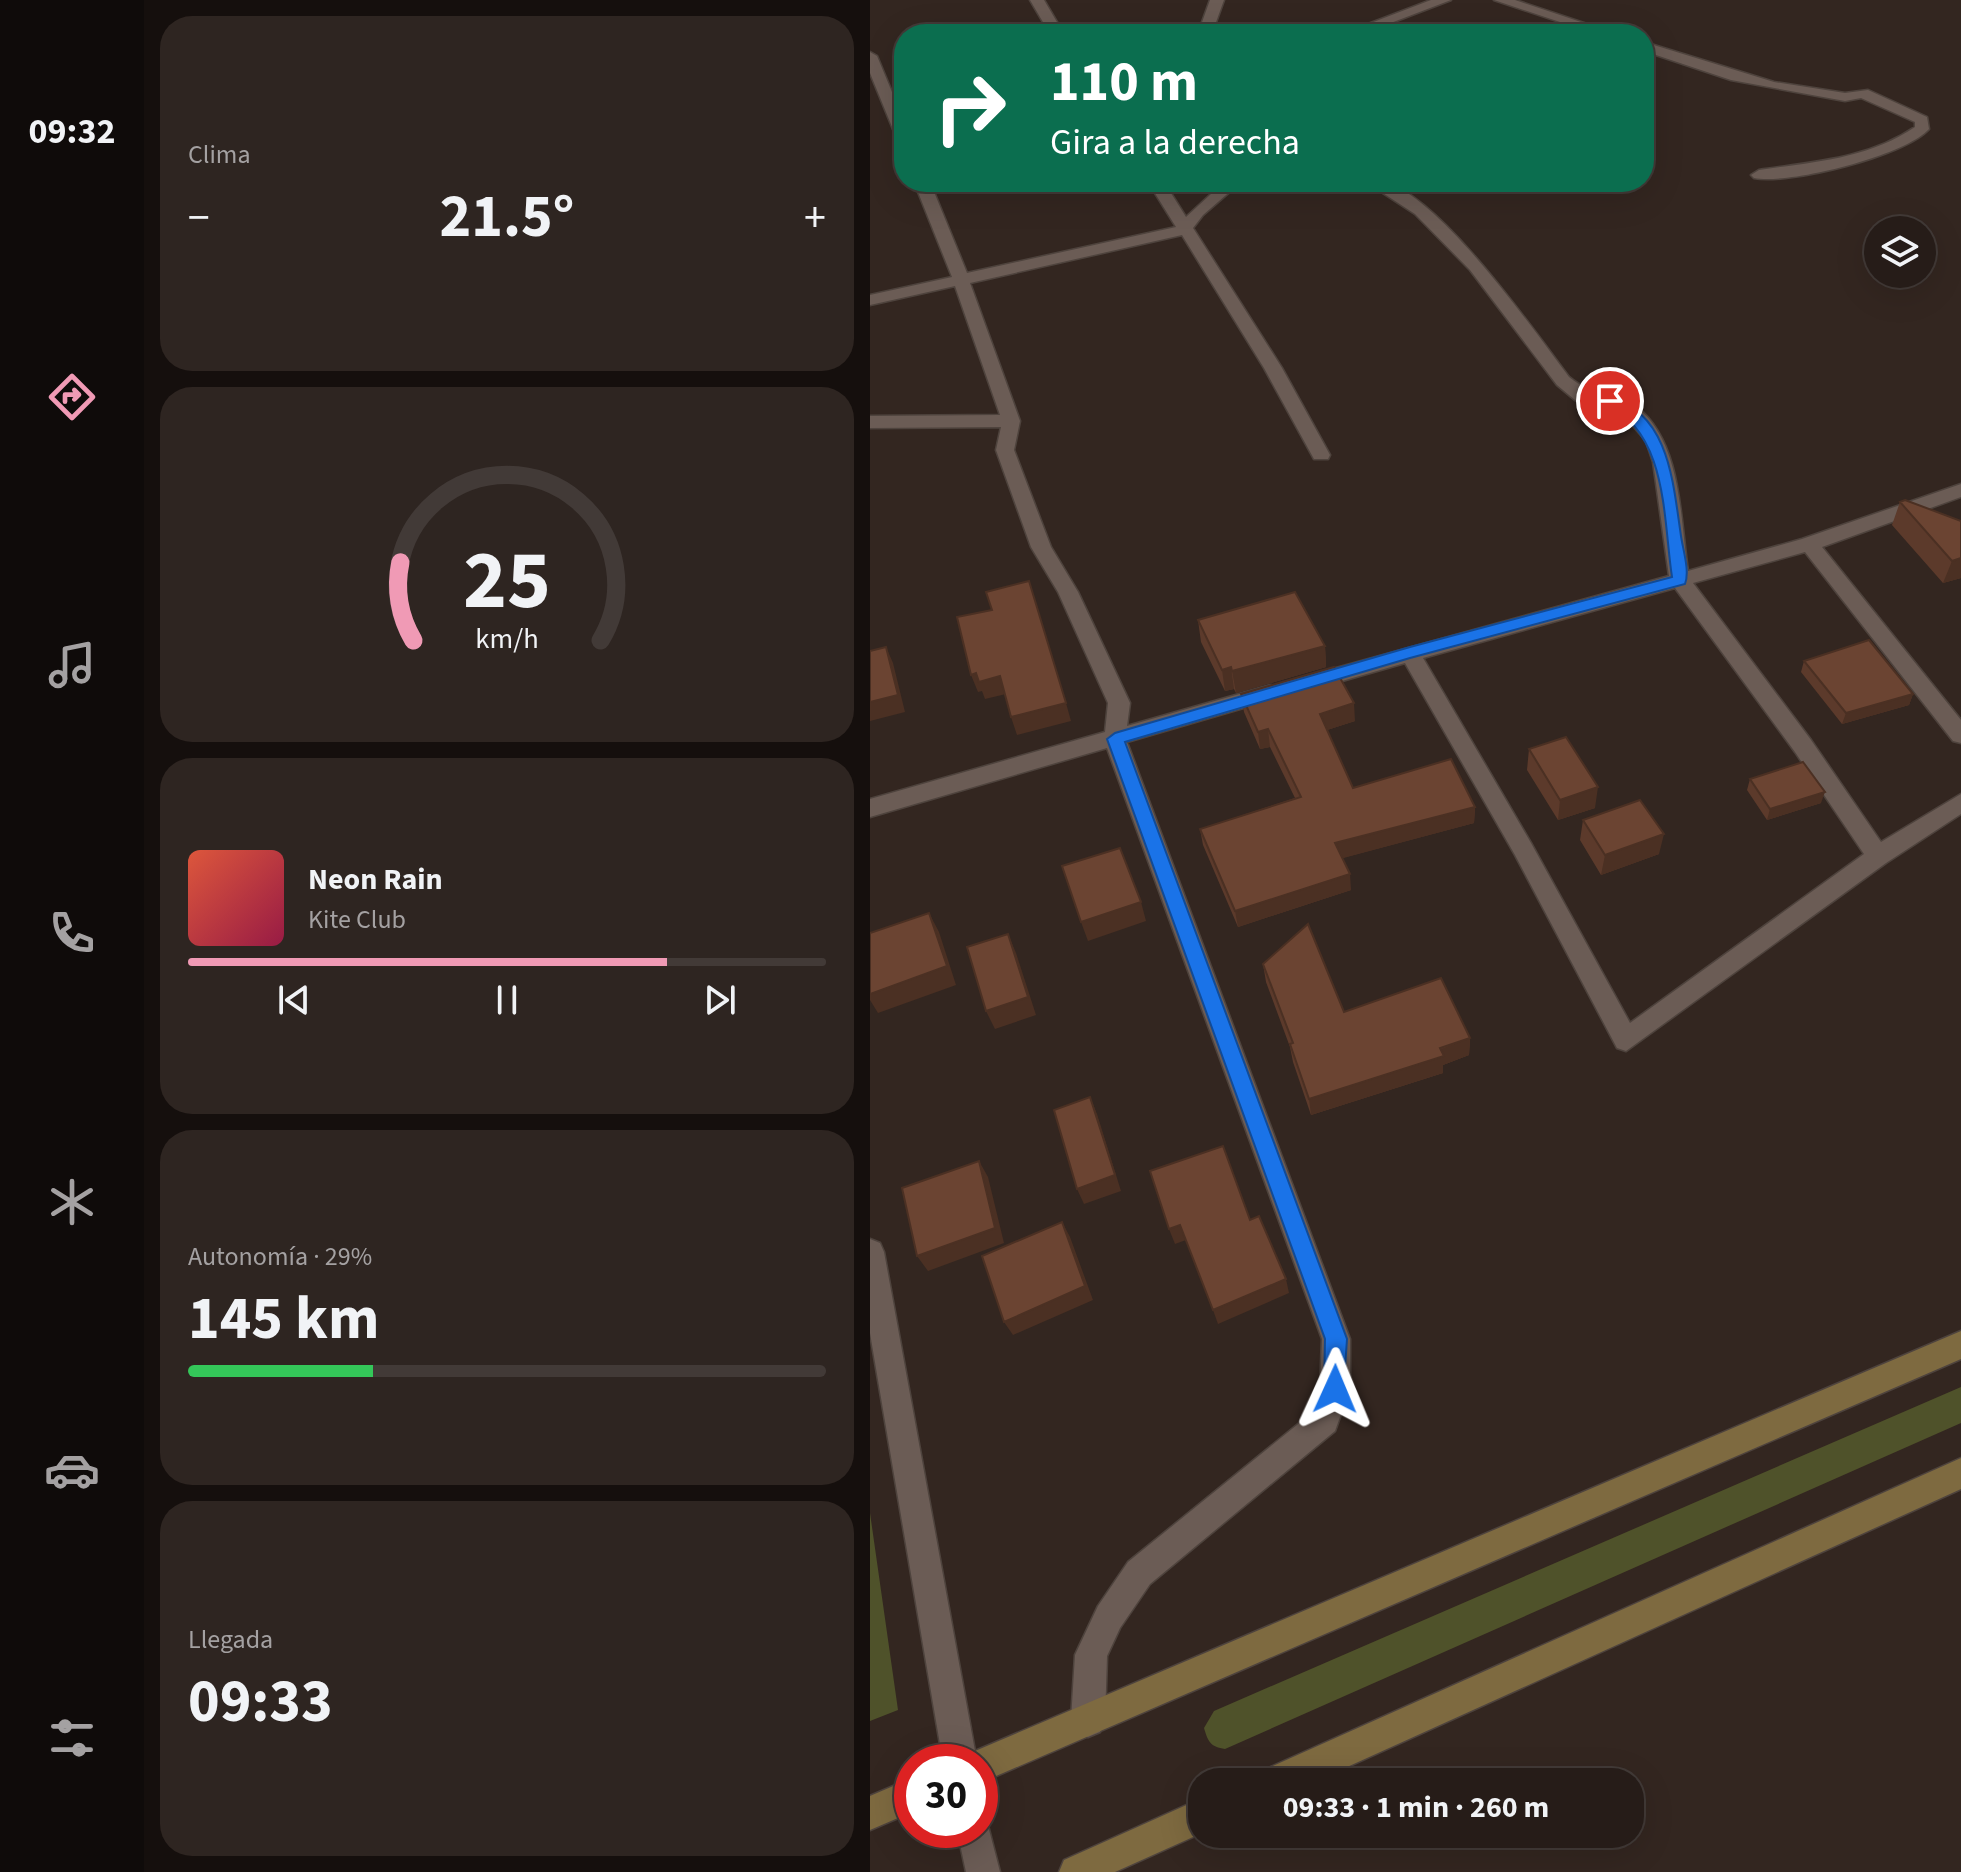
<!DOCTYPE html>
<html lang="es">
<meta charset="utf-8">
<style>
body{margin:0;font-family:"Source Sans 3",sans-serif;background:#2e2521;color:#f1f3f6;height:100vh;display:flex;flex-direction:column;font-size:30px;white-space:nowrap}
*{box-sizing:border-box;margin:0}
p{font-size:26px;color:#a4a1a2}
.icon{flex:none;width:44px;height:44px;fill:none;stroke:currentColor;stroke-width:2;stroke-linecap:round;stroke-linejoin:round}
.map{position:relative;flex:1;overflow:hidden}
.panel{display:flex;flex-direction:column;gap:16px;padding:16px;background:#150f0d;width:726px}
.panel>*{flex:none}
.top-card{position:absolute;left:24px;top:24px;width:760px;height:168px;border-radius:32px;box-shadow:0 8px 32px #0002,0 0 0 2px #423a37;background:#0b6e4f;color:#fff;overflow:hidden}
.tools{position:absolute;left:994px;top:216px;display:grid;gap:16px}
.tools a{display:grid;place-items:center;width:72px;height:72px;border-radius:50%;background:#261c18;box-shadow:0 8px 32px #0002,0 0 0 2px #423a37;font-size:40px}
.speed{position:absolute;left:24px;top:1744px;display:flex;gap:16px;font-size:40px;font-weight:700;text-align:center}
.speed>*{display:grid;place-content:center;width:104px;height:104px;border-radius:50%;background:#261c18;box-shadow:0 8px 32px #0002,0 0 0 2px #423a37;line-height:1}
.speed .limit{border:12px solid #d22;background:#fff;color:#111}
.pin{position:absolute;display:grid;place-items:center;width:68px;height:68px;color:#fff;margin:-34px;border:4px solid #fff;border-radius:50%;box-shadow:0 2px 8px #0007}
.me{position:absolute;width:88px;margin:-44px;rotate:1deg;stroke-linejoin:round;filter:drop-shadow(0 0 6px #0008)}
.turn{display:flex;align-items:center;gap:28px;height:168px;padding:0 24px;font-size:36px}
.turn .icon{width:104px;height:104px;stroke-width:2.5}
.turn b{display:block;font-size:56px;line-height:68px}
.big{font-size:60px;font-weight:700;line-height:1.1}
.panel .widget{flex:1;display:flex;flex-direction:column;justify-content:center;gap:12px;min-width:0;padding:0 28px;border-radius:32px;background:#2e2521}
.panel .dial{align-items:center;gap:0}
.dial svg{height:208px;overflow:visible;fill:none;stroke:#423a37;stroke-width:7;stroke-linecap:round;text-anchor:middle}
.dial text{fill:#f1f3f6;stroke:none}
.song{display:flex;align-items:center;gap:24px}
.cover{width:96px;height:96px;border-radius:12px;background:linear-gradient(135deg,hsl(10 70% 55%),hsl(340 70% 35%))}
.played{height:8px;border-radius:4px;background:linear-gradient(90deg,#f09ab5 75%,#423a37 75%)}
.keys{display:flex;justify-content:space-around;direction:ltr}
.heat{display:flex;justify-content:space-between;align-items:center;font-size:44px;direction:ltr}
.charge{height:12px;border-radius:6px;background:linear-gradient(90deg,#34c759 29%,#423a37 0)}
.trip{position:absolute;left:318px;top:1768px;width:456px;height:80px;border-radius:32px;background:#261c18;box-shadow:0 8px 32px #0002,0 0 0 2px #423a37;font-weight:700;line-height:80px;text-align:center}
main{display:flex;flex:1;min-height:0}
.menu{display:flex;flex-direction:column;width:144px;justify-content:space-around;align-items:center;background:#0f0b0a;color:#a4a1a2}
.menu .icon{width:56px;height:56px}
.menu .current{color:#f09ab5}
.menu b{font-size:36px;color:#f1f3f6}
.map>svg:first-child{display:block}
.green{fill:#4f522a}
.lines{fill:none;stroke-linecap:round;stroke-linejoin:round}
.street-casing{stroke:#4e433d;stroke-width:3}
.secondary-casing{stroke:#4e433d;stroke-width:3}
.street{fill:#6b5c55;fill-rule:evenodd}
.secondary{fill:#7e6a40;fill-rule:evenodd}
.wall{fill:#5c3a2b}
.shaded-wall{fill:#4b3023}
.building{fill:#6b4432;stroke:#4b3023;stroke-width:2}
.route{fill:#1a73e8;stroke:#114b97;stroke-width:2}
</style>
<main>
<nav class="menu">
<b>09:32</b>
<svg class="icon current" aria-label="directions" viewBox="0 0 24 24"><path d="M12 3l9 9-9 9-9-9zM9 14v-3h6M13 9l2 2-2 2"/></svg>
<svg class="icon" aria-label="music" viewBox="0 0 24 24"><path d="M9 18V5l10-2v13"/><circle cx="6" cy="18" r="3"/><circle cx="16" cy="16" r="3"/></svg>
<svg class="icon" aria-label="phone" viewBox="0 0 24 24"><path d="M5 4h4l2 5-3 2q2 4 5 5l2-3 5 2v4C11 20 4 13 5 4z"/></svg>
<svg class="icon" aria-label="climate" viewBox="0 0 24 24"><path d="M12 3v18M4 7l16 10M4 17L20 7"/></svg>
<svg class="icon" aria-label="car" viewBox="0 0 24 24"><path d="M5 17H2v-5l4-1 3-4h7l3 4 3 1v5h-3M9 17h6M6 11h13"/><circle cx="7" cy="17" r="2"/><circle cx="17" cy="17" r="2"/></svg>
<svg class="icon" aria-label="filters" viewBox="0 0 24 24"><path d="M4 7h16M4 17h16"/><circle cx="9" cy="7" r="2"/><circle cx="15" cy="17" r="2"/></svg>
</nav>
<section class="panel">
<div class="widget"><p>Clima</p>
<div class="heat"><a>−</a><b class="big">21.5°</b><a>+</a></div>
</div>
<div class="widget dial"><svg viewBox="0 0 100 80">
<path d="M14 69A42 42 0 1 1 86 69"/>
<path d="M14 69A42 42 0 0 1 9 39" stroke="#f09ab5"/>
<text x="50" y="56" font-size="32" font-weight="700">25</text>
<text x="50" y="72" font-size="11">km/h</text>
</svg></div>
<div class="widget">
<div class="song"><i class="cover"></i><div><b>Neon Rain</b><p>Kite Club</p></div></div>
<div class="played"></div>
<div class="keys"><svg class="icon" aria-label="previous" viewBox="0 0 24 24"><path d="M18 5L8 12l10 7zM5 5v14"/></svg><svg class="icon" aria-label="pause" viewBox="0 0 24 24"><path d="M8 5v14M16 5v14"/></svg><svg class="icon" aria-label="next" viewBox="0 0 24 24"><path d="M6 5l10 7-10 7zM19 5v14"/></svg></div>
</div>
<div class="widget"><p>Autonomía · 29%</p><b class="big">145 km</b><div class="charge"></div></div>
<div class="widget"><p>Llegada</p><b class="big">09:33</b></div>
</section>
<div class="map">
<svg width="1091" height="1872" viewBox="0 0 1091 1872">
<rect width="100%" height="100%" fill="#332620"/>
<path class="green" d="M1091 1387V1423L355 1749C341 1747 338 1742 334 1728L344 1711Z
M0 1513 28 1710 0 1721Z"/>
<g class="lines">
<defs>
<path id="street" d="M160 0H174L194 34H180Z
M340 0H354L345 25 351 34H337L331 25Z
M561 0H581L492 34H472Z
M624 0H645L747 34H726Z
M774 42 904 82 975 93 998 90 1057 117 1059 129C1035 156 918 185 884 178L881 175 889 170C943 162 998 159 1045 127V122L991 98 975 101 861 80 774 51Z
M0 52 7 56 34 121V143L27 139 0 73Z
M44 182H60L97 273 306 227 278 182H294L316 217 354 182H371L333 215 323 228 412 368 460 455 458 459H444L394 368 312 235 100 283 150 421 144 450 181 547 208 592 260 703 257 726 401 685 412 693 408 698 257 742 480 1339V1389L465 1431 280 1584 250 1628 237 1656 235 1720 230 1732 218 1737 206 1732 201 1720 205 1655 228 1606 258 1562 443 1412 450 1389 452 1339 237 748 0 817V799L235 732 238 703 188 592 161 547 126 450 131 427 0 428V416L130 415 85 286 0 305V295L82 277Z
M496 182C502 182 510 181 515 182 572 199 662 328 699 377 724 398 745 390 767 407 812 443 810 518 818 571L932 539 1091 484V497L952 547 1091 720V743L1083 741 935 552 823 583 941 740 1011 842 1091 794V814L1016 863 756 1051 747 1048 645 855 535 663 437 691 426 683 430 678 799 576 783 462 776 441 752 413 705 400 687 385 600 270 545 214ZM805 588 925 752 994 854 760 1023 661 843 553 658Z
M0 1239 10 1243 14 1252 107 1762H73L0 1333Z
M110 1815 116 1818 130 1872H96L87 1830H110Z"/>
<path id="secondary" d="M1091 1331V1359L110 1783V1762H95L98 1754Z
M1091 1458V1489L444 1782H389L394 1770Z
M42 1778V1812L0 1830V1796Z
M332 1798V1833L245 1872H189L194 1860Z"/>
</defs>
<use href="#street" class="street-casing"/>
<use href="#secondary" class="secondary-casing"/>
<use href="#street" class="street"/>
<use href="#secondary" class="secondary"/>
</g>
<path class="wall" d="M1030 502 1091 521V578L1073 583 1022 525Z
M328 620 455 646 456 667 366 693 364 689 355 691 331 642Z
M934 661 1043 694 1039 705 972 724 931 672Z
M371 694 485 721 457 730 483 788 605 807 604 823 472 858 481 890 368 927 333 845 330 829 425 798 400 747 390 749 374 712Z
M659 749 725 808 688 820 657 770Z
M880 779 951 803 897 820 877 790Z
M713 820 789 854 731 875 710 840Z
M393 964 474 1012 600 1038 599 1055 573 1065V1073L441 1115 423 1062 420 1047 396 982Z"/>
<path class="shaded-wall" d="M1091 558V578L1073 583 1082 561Z
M455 646 456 667 366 693 362 671Z
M16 647 23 663 35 712 0 721V702Z
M361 667 364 689 355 691 352 670Z
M106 673 130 676 136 694 115 699 112 691 108 692 101 675Z
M1043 694 1039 705 972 724 976 713Z
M196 703 201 721 147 735 141 717Z
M484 703 485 721 451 732 450 714Z
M398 729 400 747 390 749 388 732Z
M728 787 725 808 688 820 690 800Z
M955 792 951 803 897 820 900 809Z
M605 807 604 823 466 860 465 843Z
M794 834 789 854 731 875 735 855Z
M480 874 481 890 368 927 365 911Z
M271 902 276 921 218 941 211 922Z
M59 913 69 932 86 985 8 1013 0 1000V994Z
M138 934 146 953 166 1015 125 1029 116 1011Z
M600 1038 599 1055 573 1065V1073L441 1115 439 1099Z
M220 1097 227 1114 251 1191 214 1204 207 1189Z
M109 1161 118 1177 134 1243 58 1271 47 1256Z
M192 1222 200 1237 223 1300 143 1335 134 1322Z
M310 1225 316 1240 305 1244 299 1229Z
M416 1279 419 1293 348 1324 343 1310Z"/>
<path class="building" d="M1035 500 1091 521V558L1082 561 1030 502Z
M159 581 196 703 141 717 130 676 109 682 106 673 101 675 87 617 122 610 116 592Z
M425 592 455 646 362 671 361 667 352 670 328 620Z
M999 640 1043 694 976 713 934 661Z
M16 647 28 695 0 702V651Z
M464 667 484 703 450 714 483 788 581 759 605 807 465 843 480 874 365 911 330 829 431 797 398 729 388 732 371 694Z
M696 737 728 787 690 800 659 749Z
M933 762 955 792 900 809 880 779Z
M770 800 794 834 735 855 713 820Z
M250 848 271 902 211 922 192 866Z
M59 913 77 966 0 994V933Z
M438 924 474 1012 571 978 600 1038 570 1048 574 1056 439 1099 420 1044 423 1043 393 964Z
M138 934 158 997 116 1011 97 947Z
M220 1097 245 1175 207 1189 184 1110Z
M353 1146 380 1220 389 1216 416 1279 343 1310 310 1225 299 1229 280 1171Z
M109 1161 125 1228 47 1256 32 1188Z
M192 1222 215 1286 134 1322 112 1256Z"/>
<path class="route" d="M740 397C800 414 803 484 811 536 813 550 820 571 815 584L540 658 255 742 477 1339 473 1397 465 1400 457 1397 454 1389 455 1339 237 739 245 733 540 647 802 577C793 518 798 432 735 404V398Z"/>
</svg>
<div class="tools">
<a><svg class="icon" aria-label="layers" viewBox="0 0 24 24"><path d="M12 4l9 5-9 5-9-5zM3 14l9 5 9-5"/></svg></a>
</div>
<div class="speed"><div class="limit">30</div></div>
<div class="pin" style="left:740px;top:401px;background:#d93025"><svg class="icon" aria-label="arrive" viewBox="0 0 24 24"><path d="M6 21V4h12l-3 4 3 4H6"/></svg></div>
<svg class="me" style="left:465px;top:1389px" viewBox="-20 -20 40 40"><path d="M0-17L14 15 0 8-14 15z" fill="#1a73e8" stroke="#fff" stroke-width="4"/></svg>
<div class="trip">09:33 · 1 min · 260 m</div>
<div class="top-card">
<div class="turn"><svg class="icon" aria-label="right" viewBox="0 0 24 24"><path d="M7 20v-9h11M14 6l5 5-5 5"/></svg><div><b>110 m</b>Gira a la derecha</div></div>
</div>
</div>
</main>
